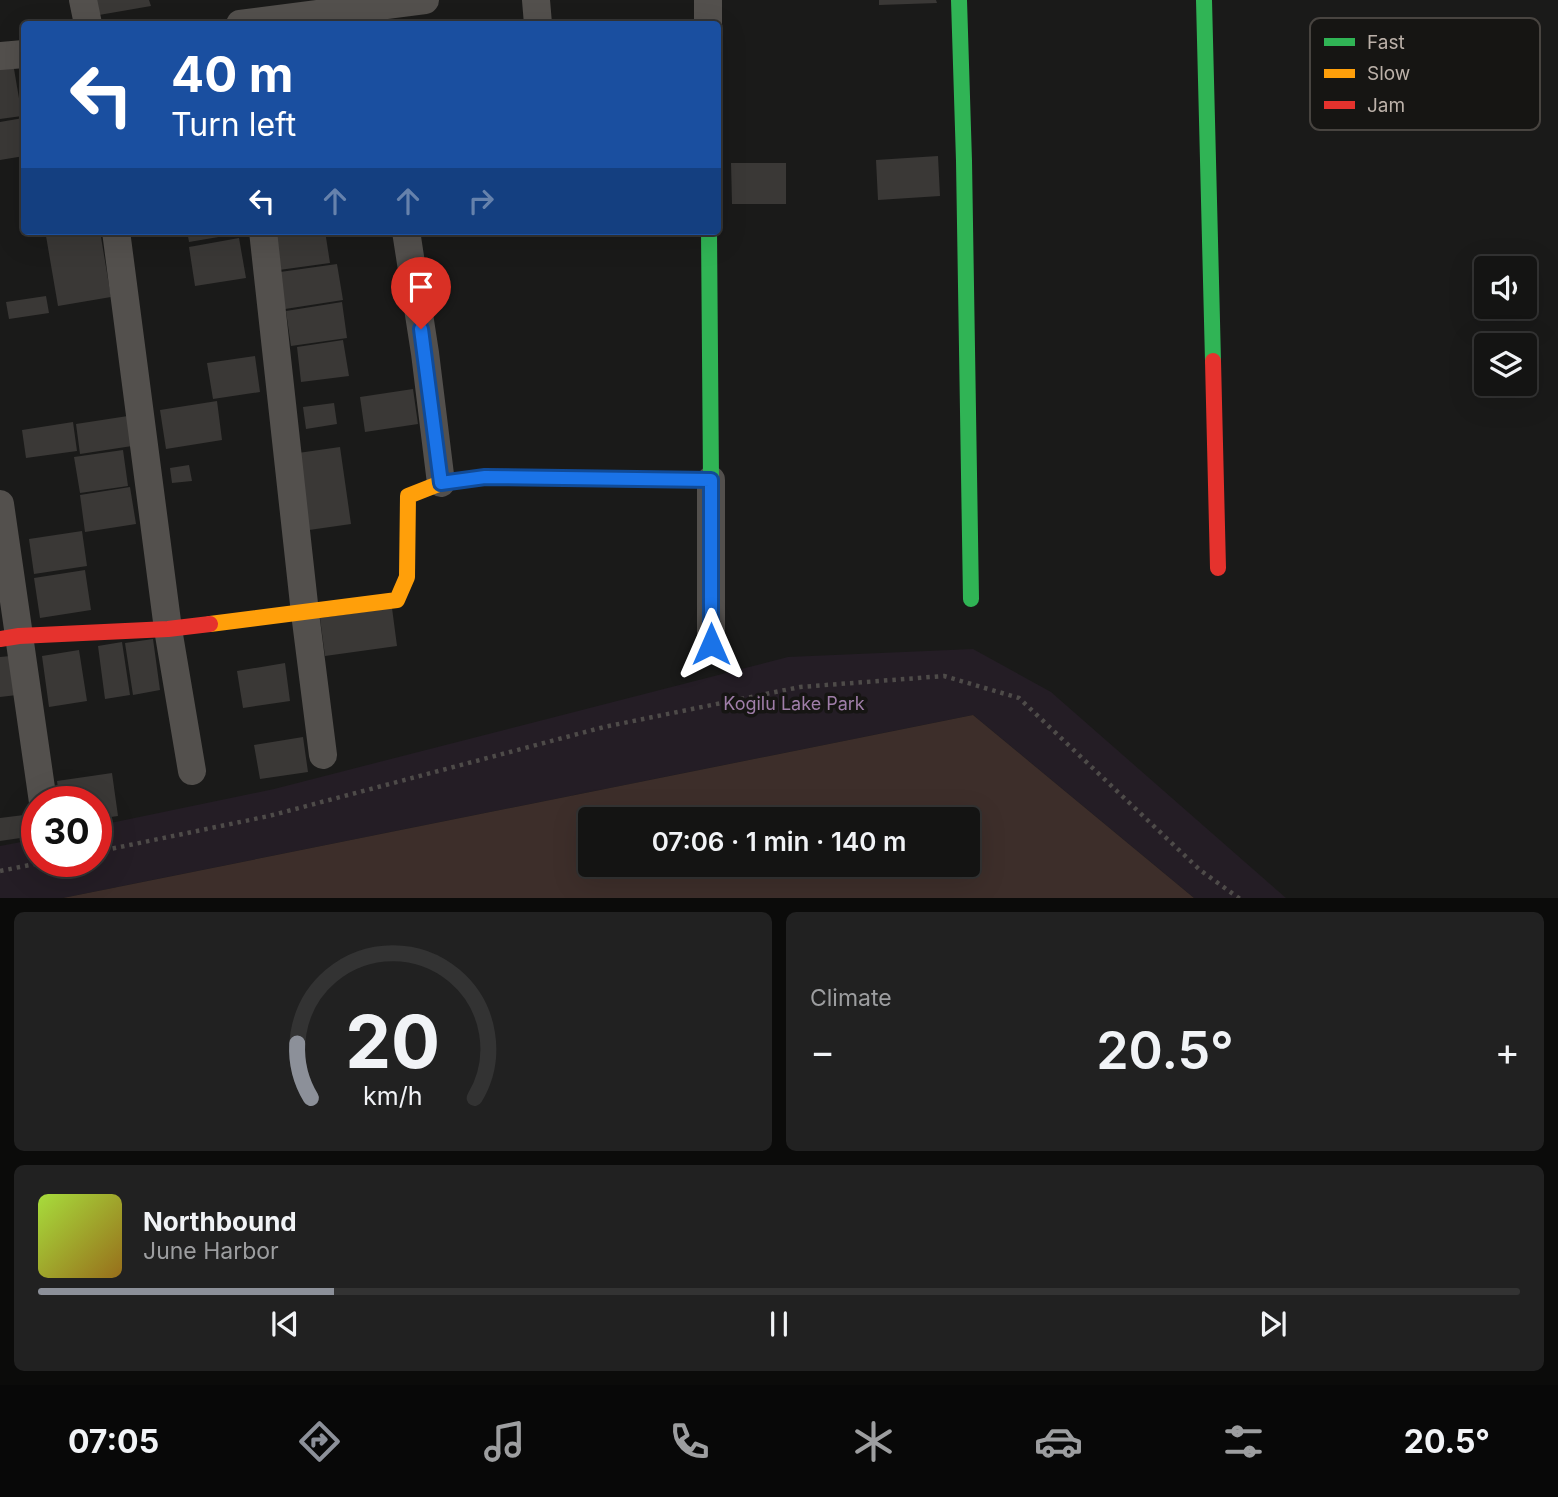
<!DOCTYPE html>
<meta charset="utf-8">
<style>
body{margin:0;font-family:Inter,sans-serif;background:#212121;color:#f1f3f6;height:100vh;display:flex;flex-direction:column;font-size:26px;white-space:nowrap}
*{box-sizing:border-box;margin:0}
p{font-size:23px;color:#9d9ea0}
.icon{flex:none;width:38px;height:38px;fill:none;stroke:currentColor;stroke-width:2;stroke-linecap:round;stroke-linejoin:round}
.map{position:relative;height:898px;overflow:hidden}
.drawer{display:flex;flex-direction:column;gap:14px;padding:14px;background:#0b0b0a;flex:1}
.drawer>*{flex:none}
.hud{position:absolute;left:21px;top:21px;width:700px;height:214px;border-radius:7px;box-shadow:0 7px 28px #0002,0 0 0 2px #333;background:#1a4fa0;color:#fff;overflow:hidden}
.tools{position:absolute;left:1474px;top:256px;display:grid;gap:14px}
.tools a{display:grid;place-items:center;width:63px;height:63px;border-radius:7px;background:#141413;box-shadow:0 7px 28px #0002,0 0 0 2px #333;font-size:35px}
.speed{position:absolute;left:21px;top:786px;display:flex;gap:14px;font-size:35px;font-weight:700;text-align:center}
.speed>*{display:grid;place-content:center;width:91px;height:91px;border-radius:50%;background:#141413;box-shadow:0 7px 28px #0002,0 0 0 2px #333;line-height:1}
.speed .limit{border:10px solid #d22;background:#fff;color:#111}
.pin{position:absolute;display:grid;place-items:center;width:60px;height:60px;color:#fff;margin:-72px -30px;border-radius:50% 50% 50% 0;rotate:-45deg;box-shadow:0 0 7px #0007}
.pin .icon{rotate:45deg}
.me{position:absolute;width:77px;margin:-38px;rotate:0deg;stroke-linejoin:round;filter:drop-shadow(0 0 5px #0008)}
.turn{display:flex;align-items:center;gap:24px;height:147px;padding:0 35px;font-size:32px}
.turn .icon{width:91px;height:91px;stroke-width:2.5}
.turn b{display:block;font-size:49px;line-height:60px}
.lanes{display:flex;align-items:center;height:66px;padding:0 35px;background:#0003;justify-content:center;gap:35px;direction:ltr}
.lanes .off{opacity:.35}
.big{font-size:52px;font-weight:600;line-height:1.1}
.drawer .tile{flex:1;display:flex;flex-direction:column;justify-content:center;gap:10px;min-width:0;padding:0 24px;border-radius:10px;background:#212121}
.drawer .dial{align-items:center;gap:0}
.dial svg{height:182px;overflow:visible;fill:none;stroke:#333;stroke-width:7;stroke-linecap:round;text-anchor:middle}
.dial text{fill:#f1f3f6;stroke:none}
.song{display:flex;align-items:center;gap:21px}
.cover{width:84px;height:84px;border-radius:10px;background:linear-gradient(135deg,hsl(80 70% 55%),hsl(40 70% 35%))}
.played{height:7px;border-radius:4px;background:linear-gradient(90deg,#8c9099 20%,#333 20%)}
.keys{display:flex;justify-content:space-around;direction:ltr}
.heat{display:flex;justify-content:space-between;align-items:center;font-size:38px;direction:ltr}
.drawer .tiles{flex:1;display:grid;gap:14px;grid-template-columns:1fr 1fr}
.tile:last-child{grid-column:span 2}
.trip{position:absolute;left:578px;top:807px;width:402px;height:70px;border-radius:7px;background:#141413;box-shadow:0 7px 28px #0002,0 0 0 2px #333;font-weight:600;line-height:70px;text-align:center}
.menu{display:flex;height:112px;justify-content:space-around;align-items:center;background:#080808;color:#9d9ea0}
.menu .icon{width:49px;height:49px}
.menu .current{color:#8c9099}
.menu b{font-size:32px;color:#f1f3f6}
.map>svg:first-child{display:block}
.green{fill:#241d25}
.water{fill:#3d2e2a;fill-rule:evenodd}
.building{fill:#3a3836}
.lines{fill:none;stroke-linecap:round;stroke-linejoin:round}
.path{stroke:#4e4b49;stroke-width:4.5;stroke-dasharray:3.5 5;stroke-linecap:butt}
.street{stroke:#53504d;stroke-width:28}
.fast{stroke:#30b455;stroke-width:16}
.slow{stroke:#ff9f0a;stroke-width:16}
.jam{stroke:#e5322d;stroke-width:16}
.route-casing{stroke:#114b97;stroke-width:18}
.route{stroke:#1a73e8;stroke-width:12}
.labels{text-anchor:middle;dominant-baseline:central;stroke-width:7;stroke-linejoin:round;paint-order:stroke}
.park-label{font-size:18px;fill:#a07ea9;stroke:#161513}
.key{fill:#161513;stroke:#484440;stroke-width:2}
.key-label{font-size:19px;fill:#bcb1a9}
</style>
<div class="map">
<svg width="1558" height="899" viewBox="0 0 1558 899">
<rect width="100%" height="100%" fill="#1a1a19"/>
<path class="green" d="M973 649 1051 692 1286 898H1194L973 715 63 898H0V846L37 839V861H96V826L274 789 788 657Z"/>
<path class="water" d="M973 715 1194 898H63ZM590 819H968V864H590Z"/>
<path class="building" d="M96 0H149L151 6 99 15Z
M879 0H936L937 3 879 5Z
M13 63 22 116 0 119V65Z
M23 118 24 156 0 160V122Z
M938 156 940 196 878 200 876 160Z
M731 163H786V204H732Z
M75 231H100L111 297 58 306 46 236Z
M187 231H247L248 232 189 242Z
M291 231H325L330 263 279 270 273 234Z
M239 238 246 278 195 286 189 247Z
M337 264 343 300 285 309 280 272Z
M46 296 49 313 9 319 6 302Z
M342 302 347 338 291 346 286 311Z
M343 340 349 376 301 382 297 347Z
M255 356 260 392 213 399 207 363Z
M413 389 418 424 365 432 360 397Z
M217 401 222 440 166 449 160 410Z
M334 403 337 424 306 429 303 407Z
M128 416 132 446 80 454 76 424Z
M73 422 77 451 26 458 22 430Z
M340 447 351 524 309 530 298 453Z
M123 450 128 486 80 493 74 457Z
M189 465 192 481 172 483 170 468Z
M130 487 136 524 85 532 80 495Z
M82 531 87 566 34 574 29 539Z
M85 570 91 610 40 618 34 578Z
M392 608 397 646 325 656 320 618Z
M153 639 160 690 133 695 125 643Z
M122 642 130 695 105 699 98 646Z
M79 650 87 701 49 707 42 656Z
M11 656 17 695 0 697V657Z
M285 663 290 701 243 708 237 671Z
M303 737 308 772 260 779 254 745Z
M112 773 118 816 96 819V802H60L57 781Z
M24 815 27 837 0 841V818Z"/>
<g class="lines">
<path class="path" d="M96 852 269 816 604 727 800 687 944 676 1019 698 1200 870 1240 899
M0 871 50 861"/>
<path class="street" d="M83 0 88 24
M536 0 538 24
M708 0V24
M240 24 425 0
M0 56 24 54
M116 231 168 629 192 771
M263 231 305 613 323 755
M406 231 425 353 441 483
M711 480V644
M0 504 43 802"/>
<path class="fast" d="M959 0 964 161 971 599
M1204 0 1213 361
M706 480H711L709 231"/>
<path class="slow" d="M210 624 397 600 407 577 408 496 441 483 485 477 706 480"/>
<path class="jam" d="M1213 361 1218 568
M0 639 19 636 168 629 210 624"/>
</g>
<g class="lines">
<defs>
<path id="route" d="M421 329 441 483 485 477 711 480V644"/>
</defs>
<use href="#route" class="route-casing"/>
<use href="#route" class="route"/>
</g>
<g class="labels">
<g class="park-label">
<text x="794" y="703">Kogilu Lake Park</text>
</g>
</g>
<rect x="1310" y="18" width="230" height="112" rx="10" class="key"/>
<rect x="1324" y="38" width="31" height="8" fill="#30b455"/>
<rect x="1324" y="69" width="31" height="9" fill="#ff9f0a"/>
<rect x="1324" y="101" width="31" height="8" fill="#e5322d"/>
<g class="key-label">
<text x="1367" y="49">Fast</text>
<text x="1367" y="80">Slow</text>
<text x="1367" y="112">Jam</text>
</g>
</svg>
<div class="tools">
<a><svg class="icon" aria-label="sound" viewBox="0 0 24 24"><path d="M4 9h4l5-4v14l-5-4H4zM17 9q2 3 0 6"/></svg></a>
<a><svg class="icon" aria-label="layers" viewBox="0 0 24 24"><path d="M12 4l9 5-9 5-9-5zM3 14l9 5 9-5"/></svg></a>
</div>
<div class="speed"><div class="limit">30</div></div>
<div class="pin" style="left:421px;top:329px;background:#d93025"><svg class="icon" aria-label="arrive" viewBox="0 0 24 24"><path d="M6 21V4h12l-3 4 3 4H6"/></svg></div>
<svg class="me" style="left:711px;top:644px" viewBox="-20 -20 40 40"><path d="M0-17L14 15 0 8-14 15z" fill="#1a73e8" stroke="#fff" stroke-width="4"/></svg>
<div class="trip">07:06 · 1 min · 140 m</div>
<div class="hud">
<div class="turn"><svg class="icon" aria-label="left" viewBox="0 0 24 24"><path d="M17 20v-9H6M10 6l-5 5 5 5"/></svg><div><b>40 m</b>Turn left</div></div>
<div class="lanes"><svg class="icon" aria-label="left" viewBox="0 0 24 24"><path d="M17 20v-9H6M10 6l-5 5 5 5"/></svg><svg class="icon off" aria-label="ahead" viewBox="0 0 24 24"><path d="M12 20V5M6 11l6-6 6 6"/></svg><svg class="icon off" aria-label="ahead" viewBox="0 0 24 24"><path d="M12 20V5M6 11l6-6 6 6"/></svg><svg class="icon off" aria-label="right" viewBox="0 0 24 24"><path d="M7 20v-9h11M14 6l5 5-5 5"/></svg></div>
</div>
</div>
<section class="drawer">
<div class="tiles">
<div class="tile dial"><svg viewBox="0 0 100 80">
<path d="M14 69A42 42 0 1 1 86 69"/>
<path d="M14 69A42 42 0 0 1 8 45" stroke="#8c9099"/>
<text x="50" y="56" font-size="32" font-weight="700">20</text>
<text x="50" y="72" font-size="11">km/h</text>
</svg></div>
<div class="tile"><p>Climate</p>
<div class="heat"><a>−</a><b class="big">20.5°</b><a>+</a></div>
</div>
<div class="tile">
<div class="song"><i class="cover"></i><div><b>Northbound</b><p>June Harbor</p></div></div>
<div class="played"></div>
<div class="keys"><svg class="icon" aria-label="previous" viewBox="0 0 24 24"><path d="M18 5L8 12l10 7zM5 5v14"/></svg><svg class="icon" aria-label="pause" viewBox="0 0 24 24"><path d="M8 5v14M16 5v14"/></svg><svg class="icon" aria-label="next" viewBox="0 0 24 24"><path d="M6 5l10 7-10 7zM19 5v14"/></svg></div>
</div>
</div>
</section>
<nav class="menu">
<b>07:05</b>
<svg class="icon current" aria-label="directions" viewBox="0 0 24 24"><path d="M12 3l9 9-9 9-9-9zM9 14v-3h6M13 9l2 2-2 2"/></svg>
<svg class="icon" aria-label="music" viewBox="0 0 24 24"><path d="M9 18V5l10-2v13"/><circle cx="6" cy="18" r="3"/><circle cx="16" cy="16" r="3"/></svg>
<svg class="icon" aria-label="phone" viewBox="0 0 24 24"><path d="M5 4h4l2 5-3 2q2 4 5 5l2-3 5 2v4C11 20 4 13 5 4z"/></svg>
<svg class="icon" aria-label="climate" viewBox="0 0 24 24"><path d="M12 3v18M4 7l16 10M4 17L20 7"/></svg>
<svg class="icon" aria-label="car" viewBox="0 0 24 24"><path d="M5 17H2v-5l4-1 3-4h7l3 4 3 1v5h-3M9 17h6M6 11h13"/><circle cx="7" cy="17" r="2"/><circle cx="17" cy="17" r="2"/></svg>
<svg class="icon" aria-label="filters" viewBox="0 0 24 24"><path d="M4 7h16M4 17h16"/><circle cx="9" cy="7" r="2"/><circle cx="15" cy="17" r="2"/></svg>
<b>20.5°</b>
</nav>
